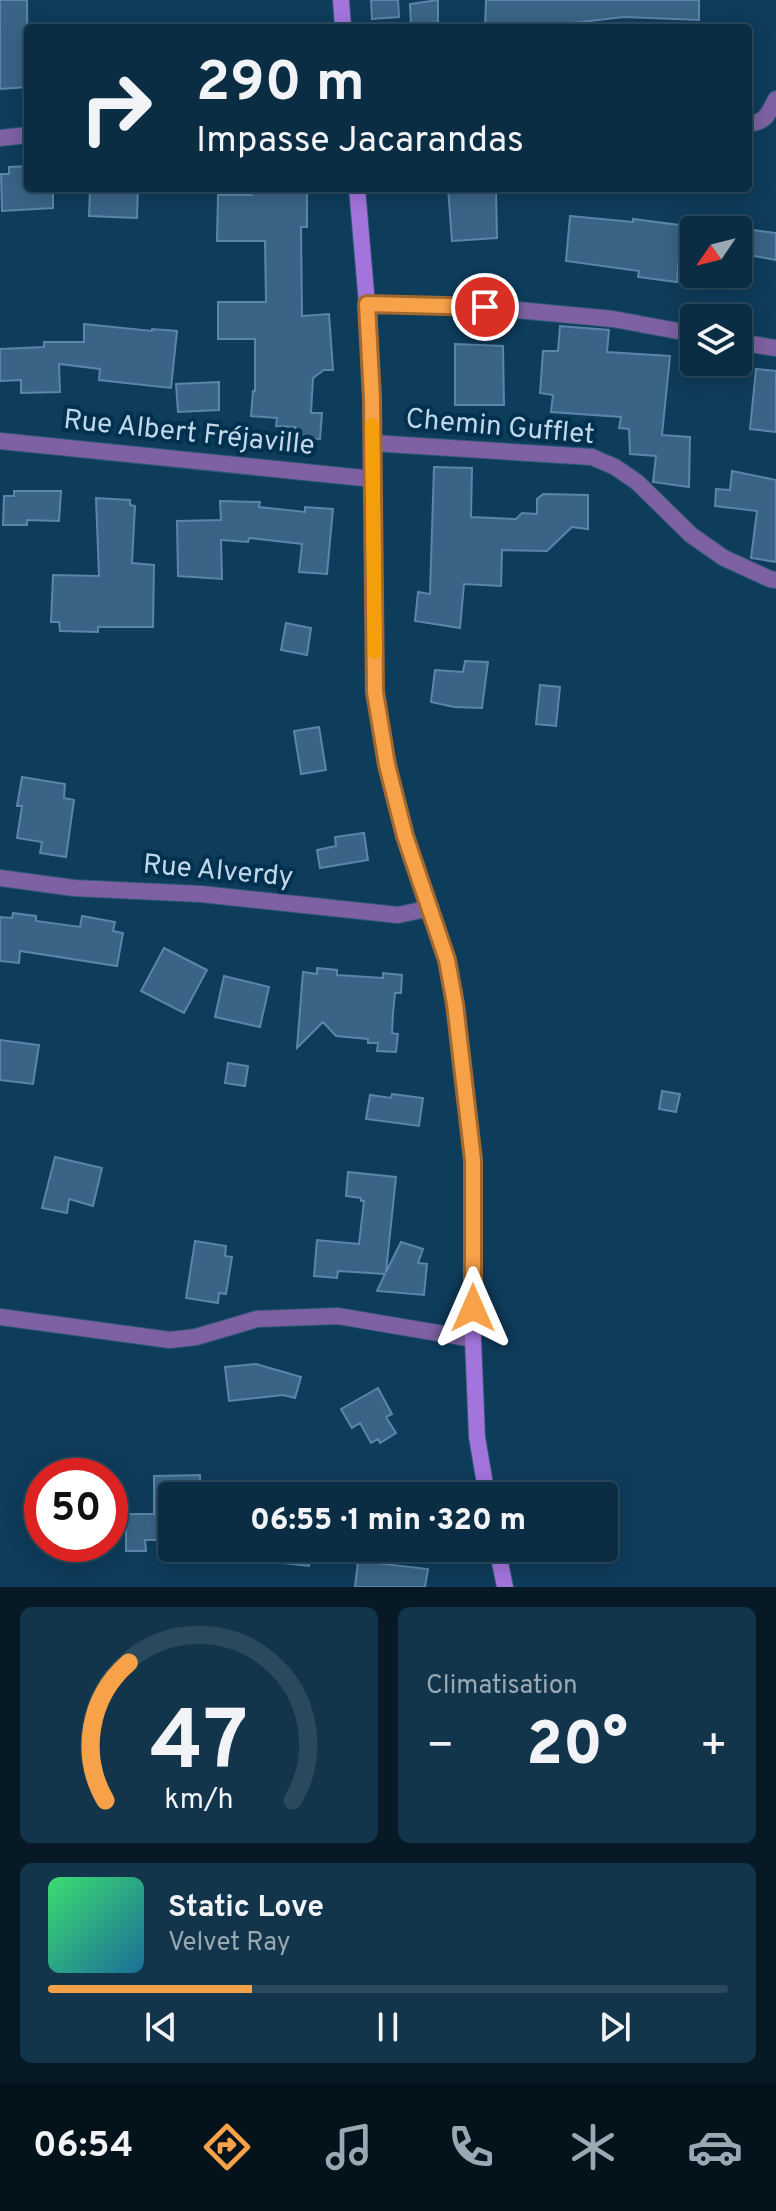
<!DOCTYPE html>
<html lang="fr">
<meta charset="utf-8">
<style>
body{margin:0;font-family:Overpass,sans-serif;background:#13354b;color:#f1f3f6;height:100vh;display:flex;flex-direction:column;font-size:30px;white-space:nowrap}
*{box-sizing:border-box;margin:0}
p{font-size:26px;color:#99a8b2}
.icon{flex:none;width:44px;height:44px;fill:none;stroke:currentColor;stroke-width:2;stroke-linecap:round;stroke-linejoin:round}
.map{position:relative;height:1587px;overflow:hidden}
.details{display:flex;flex-direction:column;gap:20px;padding:20px;background:#061925;flex:1}
.details>*{flex:none}
.banner{position:absolute;left:24px;top:24px;width:728px;height:168px;border-radius:8px;box-shadow:0 4px 20px #0003,0 0 0 2px #2a495d;background:#0a2d44;color:#f1f3f6;overflow:hidden}
.needle{width:52px;rotate:235deg}
.tools{position:absolute;left:680px;top:216px;display:grid;gap:16px}
.tools a{display:grid;place-items:center;width:72px;height:72px;border-radius:8px;background:#0a2d44;box-shadow:0 4px 20px #0003,0 0 0 2px #2a495d;font-size:40px}
.speed{position:absolute;left:24px;top:1458px;display:flex;gap:16px;font-size:40px;font-weight:700;text-align:center}
.speed>*{display:grid;place-content:center;width:104px;height:104px;border-radius:50%;background:#0a2d44;box-shadow:0 4px 20px #0003,0 0 0 2px #2a495d;line-height:1}
.speed .limit{border:12px solid #d22;background:#fff;color:#111}
.pin{position:absolute;display:grid;place-items:center;width:68px;height:68px;color:#fff;margin:-34px;border:4px solid #fff;border-radius:50%;box-shadow:0 2px 8px #0007}
.me{position:absolute;width:88px;margin:-44px;rotate:0deg;stroke-linejoin:round;filter:drop-shadow(0 0 6px #0008)}
.turn{display:flex;align-items:center;gap:28px;height:168px;padding:0 40px;font-size:36px}
.turn .icon{width:104px;height:104px;stroke-width:2.5}
.turn b{display:block;font-size:56px;line-height:68px}
.big{font-size:60px;font-weight:800;line-height:1.1}
.details .tile{flex:1;display:flex;flex-direction:column;justify-content:center;gap:12px;min-width:0;padding:0 28px;border-radius:12px;background:#13354b}
.details .dial{align-items:center;gap:0}
.dial svg{height:208px;overflow:visible;fill:none;stroke:#2a495d;stroke-width:7;stroke-linecap:round;text-anchor:middle}
.dial text{fill:#f1f3f6;stroke:none}
.song{display:flex;align-items:center;gap:24px}
.cover{width:96px;height:96px;border-radius:12px;background:linear-gradient(135deg,hsl(140 70% 55%),hsl(200 70% 35%))}
.played{height:8px;border-radius:4px;background:linear-gradient(90deg,#f7a149 30%,#2a495d 30%)}
.keys{display:flex;justify-content:space-around;direction:ltr}
.heat{display:flex;justify-content:space-between;align-items:center;font-size:44px;direction:ltr}
.details .tiles{flex:1;display:grid;gap:20px;grid-template-columns:1fr 1fr}
.tile:last-child{grid-column:span 2}
.trip{position:absolute;left:158px;top:1482px;width:460px;height:80px;border-radius:8px;background:#0a2d44;box-shadow:0 4px 20px #0003,0 0 0 2px #2a495d;font-weight:800;line-height:80px;text-align:center}
.dock{display:flex;height:128px;justify-content:space-around;align-items:center;background:#04121b;color:#99a8b2}
.dock .icon{width:56px;height:56px}
.dock .active{color:#f7a149}
.dock b{font-size:36px;color:#f1f3f6}
.map>svg:first-child{display:block}
.building{fill:#396486;stroke:#5a86a9;stroke-width:2}
.lines{fill:none;stroke-linecap:round;stroke-linejoin:round}
.minor-casing{stroke:#2e5875;stroke-width:18}
.secondary-casing{stroke:#2e5875;stroke-width:18}
.minor{stroke:#7d61a2;stroke-width:16}
.secondary{stroke:#a374dc;stroke-width:16}
.route-casing{stroke:#a1692f;stroke-width:20}
.route{stroke:#f7a149;stroke-width:14}
.slow{stroke:#f59e0b;stroke-width:14}
.labels{text-anchor:middle;dominant-baseline:central;stroke-width:8;stroke-linejoin:round;paint-order:stroke}
.street-label{font-size:28px;fill:#c1d8eb;stroke:#01314f}
</style>
<div class="map">
<svg width="776" height="1587" viewBox="0 0 776 1587">
<rect width="100%" height="100%" fill="#0e3c5b"/>
<path class="building" d="M0 0H27L28 87 0 89Z
M371 0H398L399 17 372 19Z
M438 0V22L411 26 410 4Z
M486 0H699V20L624 17 573 23V27L508 25V28H485Z
M28 166V188H53V208L2 211 1 174H9V167Z
M90 188H138L137 218 89 216Z
M252 188H307V227H301L302 316 329 314 333 370H324L313 378 311 413H322L320 439 294 437 295 427 276 426 277 418 251 416 253 391H255V339H218V302H266L265 241H217L218 195H252Z
M448 188H496L497 238 452 241Z
M570 216 633 222V219L694 227V260L679 257 677 282 638 277 639 271 566 261Z
M738 228 776 233V260L738 253Z
M84 324 152 331V329L177 331 171 388 99 380 100 369 59 364 60 392 21 393V380L0 381V349L44 347V342H84Z
M560 326 609 330 607 352 670 356 662 435 690 437 689 487 653 482 656 456 630 454 629 429 619 428 621 417 551 412 553 395 540 393 543 351H558Z
M455 344 503 346 504 405H455Z
M756 369 776 371V432L750 429Z
M219 382V410L178 412 176 384Z
M434 467 472 468 471 517 516 519 522 513 537 514V499L543 494 588 495V529L572 527 547 551 502 550 501 586 464 584 460 628 415 621 418 592 430 594Z
M732 471 776 480V562L751 558 757 511 715 506 716 489 730 490Z
M14 491H61L59 521 27 520V525H3L4 496H14Z
M96 498 130 500V505L135 506 132 563 154 565 153 627H98V632L60 631 59 622H51L53 575 99 576Z
M220 501 260 502 259 507 305 512V507L333 509 327 574 299 572 302 544 249 538 248 542 221 540 222 579 178 576 177 521 221 520Z
M286 623 311 628 307 655 281 650Z
M465 661 488 662 482 708 454 707 431 702 435 670 463 672Z
M540 685 560 687 556 726 536 724Z
M319 727 326 770 301 774 294 731Z
M22 777 65 784 64 798 74 800 66 857 40 853 42 842 17 838 22 806H17Z
M364 833 368 860 320 868 317 850 336 846 335 837Z
M13 913 36 916V921L80 927 82 916 115 922 113 931 123 933 117 966 20 951 19 963 0 961V917L12 918Z
M164 948 207 970 184 1013 141 991Z
M317 968 337 970V975L383 978V973L402 975 401 993H395L393 1013 392 1033 398 1034 396 1052 377 1051 378 1043H368V1039L336 1036 323 1022 297 1048 303 972 317 974Z
M224 976 269 987 260 1027 215 1017Z
M0 1040 39 1045 33 1084 0 1080Z
M228 1063 248 1066 245 1086 225 1083Z
M662 1091 680 1094 676 1112 659 1109Z
M392 1094 423 1098 419 1126 366 1119 370 1095 391 1098Z
M55 1157 102 1168 93 1206 69 1199 67 1213 42 1208Z
M348 1172 396 1177 386 1272 401 1242 423 1249 418 1263 427 1264 424 1295 377 1291 385 1274 338 1271 337 1278 314 1276 317 1240 359 1244 364 1201H361V1198L346 1196Z
M195 1241 226 1246 225 1256 232 1257 226 1294 219 1293 218 1303 186 1298Z
M256 1364 301 1377 295 1398 283 1395 229 1401 225 1367Z
M378 1388 392 1414 386 1417 396 1433 380 1443 378 1439 371 1443 360 1423 352 1428 341 1409Z
M200 1475V1496H172V1540H145L146 1551H126V1514H154V1476Z
M257 1548H311L309 1566 257 1560Z
M358 1561 428 1569 425 1587H355Z"/>
<g class="lines">
<defs>
<path id="minor" d="M748 123C765 124 769 113 776 99
M0 138 28 135
M367 304 485 307 613 319 694 334
M738 342 776 348
M0 441 373 479
M372 443 592 457 615 467 637 482 691 535 724 558 770 579 776 580
M0 878 74 888 201 894 398 915 431 908
M0 1317 170 1340 196 1337 257 1319 338 1316 473 1339"/>
<path id="secondary" d="M341 0 343 28
M357 188 367 304 372 399 375 692 387 765 405 836 447 960 455 1004 473 1160V1339L477 1437 487 1496
M497 1548 505 1587"/>
</defs>
<use href="#minor" class="minor-casing"/>
<use href="#secondary" class="secondary-casing"/>
<use href="#minor" class="minor"/>
<use href="#secondary" class="secondary"/>
</g>
<g class="lines">
<defs>
<path id="route" d="M473 1308V1160L455 1004 447 960 405 836 387 765 375 692 372 399 367 304 485 307"/>
</defs>
<use href="#route" class="route-casing"/>
<use href="#route" class="route"/>
<path class="slow" d="M372 425 375 652"/>
</g>
<g class="labels">
<g class="street-label">
<text transform="translate(500 428) rotate(5)">Chemin Gufflet</text>
<text transform="translate(189 434) rotate(6)">Rue Albert Fréjaville</text>
<text transform="translate(218 872) rotate(5)">Rue Alverdy</text>
</g>
</g>
</svg>
<div class="tools">
<a><svg class="needle" viewBox="-14 -14 28 28"><path d="M0-13l5 13h-10z" fill="#e53935"/><path d="M0 13l5-13h-10z" fill="#99a8b2"/></svg></a>
<a><svg class="icon" aria-label="layers" viewBox="0 0 24 24"><path d="M12 4l9 5-9 5-9-5zM3 14l9 5 9-5"/></svg></a>
</div>
<div class="speed"><div class="limit">50</div></div>
<div class="pin" style="left:485px;top:307px;background:#d93025"><svg class="icon" aria-label="arrive" viewBox="0 0 24 24"><path d="M6 21V4h12l-3 4 3 4H6"/></svg></div>
<svg class="me" style="left:473px;top:1308px" viewBox="-20 -20 40 40"><path d="M0-17L14 15 0 8-14 15z" fill="#f7a149" stroke="#fff" stroke-width="4"/></svg>
<div class="trip">06:55 · 1 min · 320 m</div>
<div class="banner">
<div class="turn"><svg class="icon" aria-label="right" viewBox="0 0 24 24"><path d="M7 20v-9h11M14 6l5 5-5 5"/></svg><div><b>290 m</b>Impasse Jacarandas</div></div>
</div>
</div>
<section class="details">
<div class="tiles">
<div class="tile dial"><svg viewBox="0 0 100 80">
<path d="M14 69A42 42 0 1 1 86 69"/>
<path d="M14 69A42 42 0 0 1 23 16" stroke="#f7a149"/>
<text x="50" y="56" font-size="32" font-weight="700">47</text>
<text x="50" y="72" font-size="11">km/h</text>
</svg></div>
<div class="tile"><p>Climatisation</p>
<div class="heat"><a>−</a><b class="big">20°</b><a>+</a></div>
</div>
<div class="tile">
<div class="song"><i class="cover"></i><div><b>Static Love</b><p>Velvet Ray</p></div></div>
<div class="played"></div>
<div class="keys"><svg class="icon" aria-label="previous" viewBox="0 0 24 24"><path d="M18 5L8 12l10 7zM5 5v14"/></svg><svg class="icon" aria-label="pause" viewBox="0 0 24 24"><path d="M8 5v14M16 5v14"/></svg><svg class="icon" aria-label="next" viewBox="0 0 24 24"><path d="M6 5l10 7-10 7zM19 5v14"/></svg></div>
</div>
</div>
</section>
<nav class="dock">
<b>06:54</b>
<svg class="icon active" aria-label="directions" viewBox="0 0 24 24"><path d="M12 3l9 9-9 9-9-9zM9 14v-3h6M13 9l2 2-2 2"/></svg>
<svg class="icon" aria-label="music" viewBox="0 0 24 24"><path d="M9 18V5l10-2v13"/><circle cx="6" cy="18" r="3"/><circle cx="16" cy="16" r="3"/></svg>
<svg class="icon" aria-label="phone" viewBox="0 0 24 24"><path d="M5 4h4l2 5-3 2q2 4 5 5l2-3 5 2v4C11 20 4 13 5 4z"/></svg>
<svg class="icon" aria-label="climate" viewBox="0 0 24 24"><path d="M12 3v18M4 7l16 10M4 17L20 7"/></svg>
<svg class="icon" aria-label="car" viewBox="0 0 24 24"><path d="M5 17H2v-5l4-1 3-4h7l3 4 3 1v5h-3M9 17h6M6 11h13"/><circle cx="7" cy="17" r="2"/><circle cx="17" cy="17" r="2"/></svg>
</nav>
